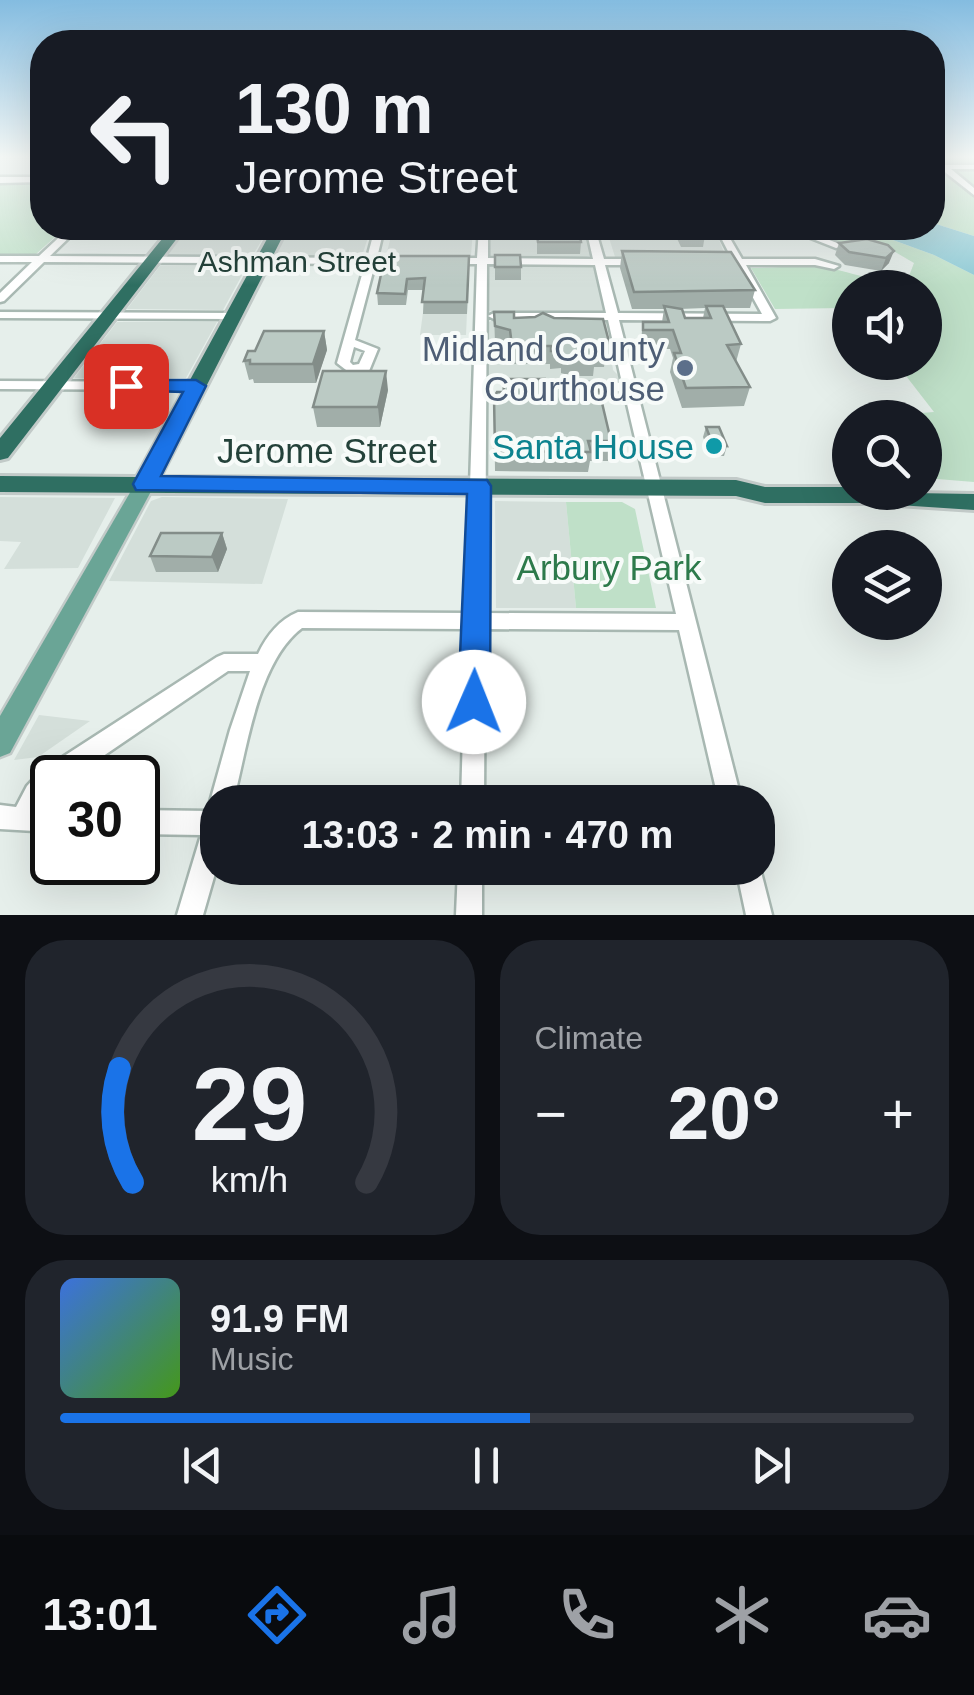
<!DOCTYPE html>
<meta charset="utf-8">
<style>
body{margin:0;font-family:Arial,sans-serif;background:#20242c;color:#f1f3f6;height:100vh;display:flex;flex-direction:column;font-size:38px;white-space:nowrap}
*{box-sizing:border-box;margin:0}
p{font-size:32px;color:#9ea1a6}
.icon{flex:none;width:55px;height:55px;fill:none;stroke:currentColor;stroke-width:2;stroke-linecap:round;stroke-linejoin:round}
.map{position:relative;height:915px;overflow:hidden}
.sheet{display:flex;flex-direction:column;gap:25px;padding:25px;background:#0d0f14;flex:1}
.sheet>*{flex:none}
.hud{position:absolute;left:30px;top:30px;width:915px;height:210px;border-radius:40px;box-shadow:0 10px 40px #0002;background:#171b24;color:#f1f3f6;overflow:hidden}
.buttons{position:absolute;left:832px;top:270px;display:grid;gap:20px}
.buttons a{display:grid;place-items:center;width:110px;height:110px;border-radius:50%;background:#171b24;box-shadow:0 10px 40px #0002;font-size:50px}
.speed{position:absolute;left:30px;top:755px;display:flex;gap:20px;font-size:50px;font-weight:700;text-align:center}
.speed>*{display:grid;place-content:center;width:130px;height:130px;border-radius:50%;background:#171b24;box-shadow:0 10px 40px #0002;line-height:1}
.speed .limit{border:5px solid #111;border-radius:15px;background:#fff;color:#111}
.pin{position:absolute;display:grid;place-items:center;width:85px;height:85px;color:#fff;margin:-42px;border-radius:20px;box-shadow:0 5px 15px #0006}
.me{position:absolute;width:110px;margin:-55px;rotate:1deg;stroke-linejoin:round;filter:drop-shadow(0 0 8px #0008)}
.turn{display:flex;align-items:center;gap:35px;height:210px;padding:0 40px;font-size:45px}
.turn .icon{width:130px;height:130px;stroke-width:2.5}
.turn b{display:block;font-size:70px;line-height:85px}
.big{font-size:75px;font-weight:700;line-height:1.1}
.sheet .widget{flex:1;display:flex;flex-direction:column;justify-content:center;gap:15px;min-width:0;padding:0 35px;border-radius:40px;background:#20242c}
.sheet .dial{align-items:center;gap:0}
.dial svg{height:260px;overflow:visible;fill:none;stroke:#363941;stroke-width:7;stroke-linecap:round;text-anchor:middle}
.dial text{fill:#f1f3f6;stroke:none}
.song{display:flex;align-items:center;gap:30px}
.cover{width:120px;height:120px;border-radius:15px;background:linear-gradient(135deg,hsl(220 70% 55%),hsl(100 70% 35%))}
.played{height:10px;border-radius:5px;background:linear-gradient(90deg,#1a73e8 55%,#363941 55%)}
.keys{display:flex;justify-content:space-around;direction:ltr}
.heat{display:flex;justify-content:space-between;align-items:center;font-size:55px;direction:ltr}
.sheet .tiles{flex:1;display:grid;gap:25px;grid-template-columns:1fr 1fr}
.widget:last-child{grid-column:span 2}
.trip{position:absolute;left:200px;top:785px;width:575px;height:100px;border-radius:40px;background:#171b24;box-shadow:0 10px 40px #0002;font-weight:700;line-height:100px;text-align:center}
.tabs{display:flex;height:160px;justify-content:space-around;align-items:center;background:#090b0e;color:#9ea1a6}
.tabs .icon{width:70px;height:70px}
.tabs .current{color:#1a73e8}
.tabs b{font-size:45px;color:#f1f3f6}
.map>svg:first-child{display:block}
.built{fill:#d4dfda}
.green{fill:#bfe0c8}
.water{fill:#8ec9d4}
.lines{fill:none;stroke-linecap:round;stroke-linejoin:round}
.minor-casing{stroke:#a8b8b2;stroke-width:5}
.major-casing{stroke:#c2cac8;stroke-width:5}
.highway-casing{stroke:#c2cac8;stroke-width:6}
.minor{fill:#fff;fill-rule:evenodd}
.major{fill:#6aa596;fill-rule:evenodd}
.highway{fill:#2f6f62;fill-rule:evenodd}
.wall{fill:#a1aea9;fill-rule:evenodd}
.shaded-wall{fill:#838d89}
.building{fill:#bbcac4;stroke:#838d89;stroke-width:2.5}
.route{fill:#1a73e8;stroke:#114b97;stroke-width:2.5}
.service-dot{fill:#5c6f8a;stroke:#f7fbf9;stroke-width:4}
.culture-dot{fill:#0f9aa8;stroke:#f7fbf9;stroke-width:4}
.labels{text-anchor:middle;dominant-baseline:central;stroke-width:8;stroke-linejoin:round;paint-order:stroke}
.far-street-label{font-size:30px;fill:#24423a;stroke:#f7fbf9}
.service-label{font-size:35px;fill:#4e5e75;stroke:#f7fbf9;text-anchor:end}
.culture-label{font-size:35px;fill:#0d838f;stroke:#f7fbf9;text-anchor:end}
.street-label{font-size:35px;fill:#24423a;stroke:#f7fbf9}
.park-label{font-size:35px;fill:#2d7a4b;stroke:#f7fbf9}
</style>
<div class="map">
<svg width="974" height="915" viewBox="0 0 974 915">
<rect width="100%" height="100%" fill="#e6efeb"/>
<path class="built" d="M189 228H269L253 255H167Z
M290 228H371L362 256H274Z
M393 228H473L471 256H386Z
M491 228H586L593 255 580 259H492L486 257Z
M606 228H714L726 257H615Z
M493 263 593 265 605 311H488L487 267Z
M160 266H247L223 310 127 309Z
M429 267H469L466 335H420Z
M494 319 606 321 613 370 623 380 620 383 490 384 486 379V324Z
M117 322H217L186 378H74Z
M0 497 115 498 78 568 4 569 21 542 0 541Z
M162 497 288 499 262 584 109 581 151 501Z
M495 501 566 502 576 608H496Z
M39 715 90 721 38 757 14 760Z"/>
<path class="green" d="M932 157H974V236L933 223Z
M0 183H42V228H65L36 254H0Z
M796 228H860L934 255 974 275V482L925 478V471L932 470 925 460V418L921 413 934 412 896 363 925 362V288H850V314L844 308 775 309 751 268C777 268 807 264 832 269 857 273 886 288 909 276L914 263 890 249 859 242 833 244Z
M566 502H622L635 509 656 608H576Z"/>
<path class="water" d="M933 223 974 236V275L934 255 860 228H932Z"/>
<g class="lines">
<defs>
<path id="minor" d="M932 165H974V169H951L974 188V195L941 169H932Z
M0 177H42V182L0 183Z
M69 228H79L50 256 367 258 375 228H384L377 258H401L406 261 401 264H375L355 340 378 349 369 371 350 373 337 363 365 264 44 262 4 301 0 302V293L32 262H0V256H39ZM354 347 365 351 359 364 353 365 350 362Z
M479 228H488V258L593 259 586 228H595L604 259H641L646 262 641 265H605L618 313 762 314 735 265H719L714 262 719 259H732L716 228H724L742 259H815L839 266 834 269 815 265H746L776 318 770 321 619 320 742 802H719L679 630 485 629 484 802H461L466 629 302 628C257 662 247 750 233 802H218V863L203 915H177L201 835 138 834V810L209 811 213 808 210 802 230 730 250 671H228L71 778H52V792L40 808H52V832L0 829V805L16 807 27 786 41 771 217 657 224 654H258C267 635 279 620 298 612L466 613 477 264H449L444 261 449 258H477ZM487 264 595 265 606 313H494L488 316 494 319 608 320 622 383H578L571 387 578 391H624L676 614 485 613Z
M785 228H798L845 246 836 248Z
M0 312 233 313 239 316 233 319 0 318Z
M0 381 196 382 203 386 196 390 0 389Z
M758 861 760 868 772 915H746L736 868H758Z
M458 868H482V915H456Z"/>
<path id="major" d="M145 477 155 484 10 753 0 757V716L135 484Z"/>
<path id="highway" d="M171 228H185L8 458 0 460V438Z
M273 228H287L160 477 736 480 765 487H850V492L974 494V510L868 503H765L736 496 0 492V476L137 477Z"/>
</defs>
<use href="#minor" class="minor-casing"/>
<use href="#major" class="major-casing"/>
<use href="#highway" class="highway-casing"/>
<use href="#minor" class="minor"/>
<use href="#major" class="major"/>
<use href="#highway" class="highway"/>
</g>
<path class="wall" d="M346 228H369L368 230H346Z
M672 228H701L705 235 703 247H681Z
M537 235 581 242 580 254H537Z
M839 243 888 245 889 263 881 271 845 265 835 255Z
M622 251 755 290 750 308H724L741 344 736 362 750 387 744 406 682 408 670 372 673 358 670 349H640L643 322H662L664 309H632L620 268ZM705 308 703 318H685L680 309Z
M495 255 521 267V280H495Z
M385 256 469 268 467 314H423L424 290H408L406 305H378L377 293Z
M494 312 608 338 604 367H594L593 376H572L561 373V368L550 369V364H512L510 348 495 343Z
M324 331 327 350 316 383H254L253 379 249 380 244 361 255 351Z
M503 379 546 386 611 441 608 461H590L588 472 495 471 494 397 503 392Z
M388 390 380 427H317L313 407Z
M706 427 727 446 724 456H710L703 437Z
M222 533 227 549 218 572H156L150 556Z"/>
<path class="shaded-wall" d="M894 251 889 263 881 271 886 258Z
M324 331 327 350 316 383 313 364Z
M386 371 388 390 380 427 378 407Z
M222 533 227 549 218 572 212 557Z"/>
<path class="building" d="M679 228H701L705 235H683Z
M537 235H580L581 242H538Z
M867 239 888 245 894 251 886 258 849 252 839 243Z
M622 251 731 252 755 290 634 292Z
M495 255H520L521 267H495Z
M385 256H469L467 302H422L425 278 407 279 405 294 377 293Z
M664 306 682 309 685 318H711L706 306H723L741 344 727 345 750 387 686 388 674 353H681L673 330H643V322H669Z
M494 312H514V318L535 317 543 313 554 318 603 319 608 338 606 349H593L595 358H573L563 355 562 351H551V346H512L510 330 495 326Z
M264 331H324L313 364H250V360L244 361 248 351H255Z
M323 371H386L378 407H313Z
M503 379H545L546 386H598L611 441H588L591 452 495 451 494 397 497 392H504Z
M706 427H719L727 446 713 445Z
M161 533H222L212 557 150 556Z"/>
<linearGradient id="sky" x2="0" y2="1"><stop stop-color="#84bce0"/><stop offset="0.55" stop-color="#f4f8f6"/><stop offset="1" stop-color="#f4f8f6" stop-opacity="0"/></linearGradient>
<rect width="974" height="285" fill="url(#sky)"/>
<path class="route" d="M126 380H196L206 386 161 476 487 480 491 486 490 702 485 712 474 716 463 712 458 702 467 494 136 490 133 484 183 392 119 390V381Z"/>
<circle class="service-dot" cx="685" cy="368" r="10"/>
<circle class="culture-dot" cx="714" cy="446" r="10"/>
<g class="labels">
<g class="far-street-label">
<text x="297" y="261">Ashman Street</text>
</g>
<g class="service-label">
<text x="665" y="348">Midland County<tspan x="665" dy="40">Courthouse</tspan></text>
</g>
<g class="culture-label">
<text x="694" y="446">Santa House</text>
</g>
<g class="street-label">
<text x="327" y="450">Jerome Street</text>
</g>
<g class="park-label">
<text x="609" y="567">Arbury Park</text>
</g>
</g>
</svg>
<div class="buttons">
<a><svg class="icon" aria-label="sound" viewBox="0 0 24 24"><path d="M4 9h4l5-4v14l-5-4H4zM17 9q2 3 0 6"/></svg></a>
<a><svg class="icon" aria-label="search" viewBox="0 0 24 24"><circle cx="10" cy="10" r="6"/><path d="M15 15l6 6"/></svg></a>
<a><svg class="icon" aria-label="layers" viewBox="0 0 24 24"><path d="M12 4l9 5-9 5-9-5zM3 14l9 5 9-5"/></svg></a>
</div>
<div class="speed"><div class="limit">30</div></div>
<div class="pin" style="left:126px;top:386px;background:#d93025"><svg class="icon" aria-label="arrive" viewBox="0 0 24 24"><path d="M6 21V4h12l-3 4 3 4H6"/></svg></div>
<svg class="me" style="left:474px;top:702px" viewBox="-20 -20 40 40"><circle r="19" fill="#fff"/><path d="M0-13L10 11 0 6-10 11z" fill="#1a73e8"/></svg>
<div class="trip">13:03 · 2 min · 470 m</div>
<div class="hud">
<div class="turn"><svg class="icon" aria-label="left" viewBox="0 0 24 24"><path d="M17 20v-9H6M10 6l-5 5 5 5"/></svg><div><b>130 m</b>Jerome Street</div></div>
</div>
</div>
<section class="sheet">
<div class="tiles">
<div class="widget dial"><svg viewBox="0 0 100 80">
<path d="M14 69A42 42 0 1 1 86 69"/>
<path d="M14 69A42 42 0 0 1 10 34" stroke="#1a73e8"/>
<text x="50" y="56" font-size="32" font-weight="700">29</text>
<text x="50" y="72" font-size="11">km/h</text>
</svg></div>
<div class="widget"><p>Climate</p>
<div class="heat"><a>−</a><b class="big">20°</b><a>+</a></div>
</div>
<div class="widget">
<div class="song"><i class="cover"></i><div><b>91.9 FM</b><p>Music</p></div></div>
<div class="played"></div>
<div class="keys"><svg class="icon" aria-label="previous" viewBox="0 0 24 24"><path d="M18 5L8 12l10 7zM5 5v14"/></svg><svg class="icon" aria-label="pause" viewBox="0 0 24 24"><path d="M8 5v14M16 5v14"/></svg><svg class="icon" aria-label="next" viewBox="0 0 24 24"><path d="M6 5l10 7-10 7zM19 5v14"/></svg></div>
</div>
</div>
</section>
<nav class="tabs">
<b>13:01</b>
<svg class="icon current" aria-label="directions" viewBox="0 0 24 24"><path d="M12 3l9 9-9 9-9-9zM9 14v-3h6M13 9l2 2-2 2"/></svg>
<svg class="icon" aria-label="music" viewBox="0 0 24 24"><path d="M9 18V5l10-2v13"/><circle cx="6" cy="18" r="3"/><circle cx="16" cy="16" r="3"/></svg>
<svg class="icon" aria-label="phone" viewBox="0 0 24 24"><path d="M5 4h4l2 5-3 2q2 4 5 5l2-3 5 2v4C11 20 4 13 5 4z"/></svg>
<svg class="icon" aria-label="climate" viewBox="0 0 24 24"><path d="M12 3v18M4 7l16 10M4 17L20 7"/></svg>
<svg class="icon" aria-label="car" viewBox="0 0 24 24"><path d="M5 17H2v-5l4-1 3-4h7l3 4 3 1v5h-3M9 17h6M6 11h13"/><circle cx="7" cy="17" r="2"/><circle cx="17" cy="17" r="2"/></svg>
</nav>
